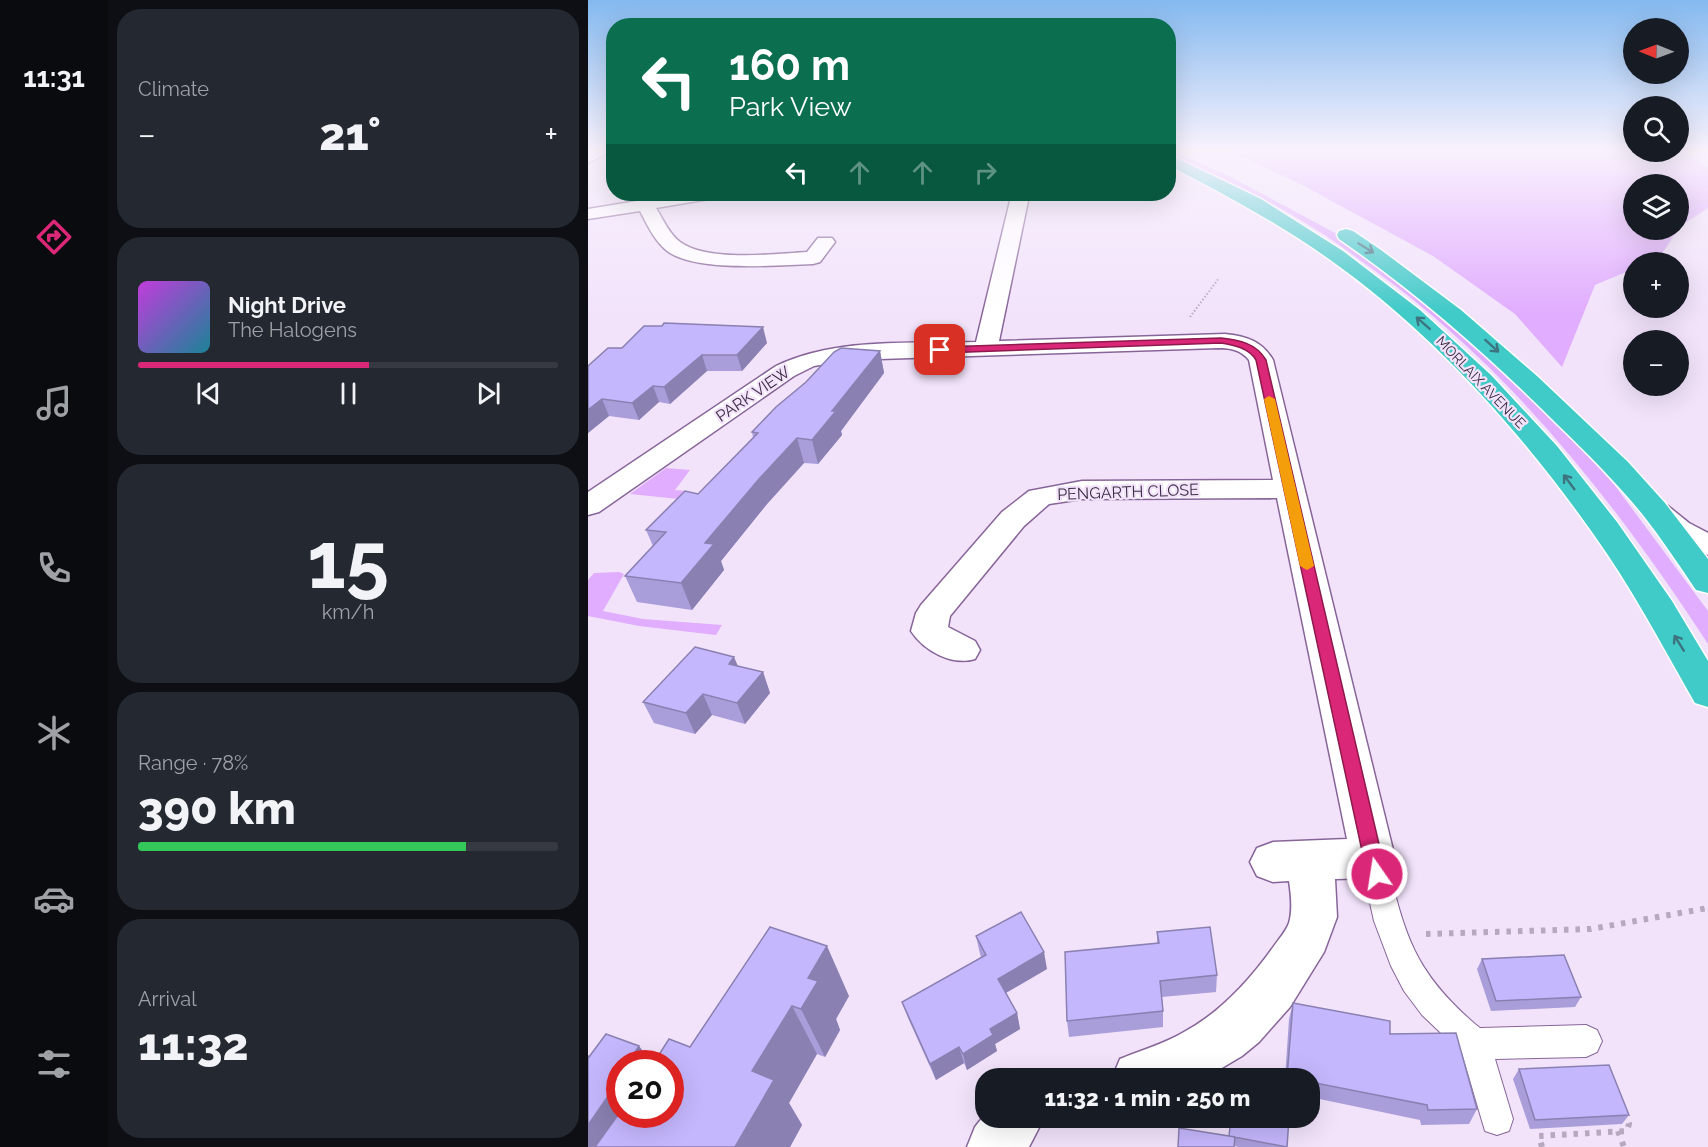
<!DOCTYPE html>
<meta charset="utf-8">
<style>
body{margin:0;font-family:Raleway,sans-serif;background:#242831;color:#f1f3f6;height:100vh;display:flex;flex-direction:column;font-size:22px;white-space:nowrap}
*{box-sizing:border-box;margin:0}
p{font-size:20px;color:#9ea1a6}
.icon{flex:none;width:33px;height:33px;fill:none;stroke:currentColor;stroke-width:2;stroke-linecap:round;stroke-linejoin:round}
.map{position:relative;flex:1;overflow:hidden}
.panel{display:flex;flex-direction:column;gap:9px;padding:9px;background:#0d0f14;width:480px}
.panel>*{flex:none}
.guide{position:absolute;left:18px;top:18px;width:570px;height:183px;border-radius:24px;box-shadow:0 6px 24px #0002;background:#0b6e4f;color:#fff;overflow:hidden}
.needle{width:39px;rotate:271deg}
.controls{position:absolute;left:1035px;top:18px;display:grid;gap:12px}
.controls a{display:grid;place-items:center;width:66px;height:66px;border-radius:50%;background:#171b24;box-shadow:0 6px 24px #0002;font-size:30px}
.speed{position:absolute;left:18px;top:1050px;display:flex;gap:12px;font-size:30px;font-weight:700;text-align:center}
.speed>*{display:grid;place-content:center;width:78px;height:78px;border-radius:50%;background:#171b24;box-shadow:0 6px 24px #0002;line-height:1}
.speed .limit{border:9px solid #d22;background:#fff;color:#111}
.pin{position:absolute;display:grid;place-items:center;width:51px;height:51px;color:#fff;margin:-26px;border-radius:12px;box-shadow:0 3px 9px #0006}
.me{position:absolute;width:66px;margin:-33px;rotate:347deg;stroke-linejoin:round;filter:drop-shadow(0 0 4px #0008)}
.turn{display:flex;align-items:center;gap:21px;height:126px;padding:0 24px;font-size:27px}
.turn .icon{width:78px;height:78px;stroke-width:2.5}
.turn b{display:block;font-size:42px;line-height:51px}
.lanes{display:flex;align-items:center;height:57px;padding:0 24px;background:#0003;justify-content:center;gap:30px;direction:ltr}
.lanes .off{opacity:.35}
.big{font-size:45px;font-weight:800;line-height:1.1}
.panel .tile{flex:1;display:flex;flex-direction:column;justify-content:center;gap:9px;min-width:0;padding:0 21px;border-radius:24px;background:#242831}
.panel .dial{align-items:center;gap:0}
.dial b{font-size:78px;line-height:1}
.song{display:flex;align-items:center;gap:18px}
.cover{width:72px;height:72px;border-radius:9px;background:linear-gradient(135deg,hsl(290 70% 55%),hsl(190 70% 35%))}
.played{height:6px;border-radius:3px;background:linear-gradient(90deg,#db2777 55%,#363941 55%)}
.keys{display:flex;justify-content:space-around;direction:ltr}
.heat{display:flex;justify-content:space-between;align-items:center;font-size:33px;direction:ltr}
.charge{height:9px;border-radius:4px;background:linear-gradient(90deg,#34c759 78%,#363941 0)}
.trip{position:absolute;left:387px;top:1068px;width:345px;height:60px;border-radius:24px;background:#171b24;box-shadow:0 6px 24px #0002;font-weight:800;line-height:60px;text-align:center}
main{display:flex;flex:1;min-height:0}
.menu{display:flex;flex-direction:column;width:108px;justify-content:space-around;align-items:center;background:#090b0e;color:#9ea1a6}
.menu .icon{width:42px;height:42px}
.menu .on{color:#db2777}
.menu b{font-size:27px;color:#f1f3f6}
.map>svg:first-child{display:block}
.green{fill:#e1adfe}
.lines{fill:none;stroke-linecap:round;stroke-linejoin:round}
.lane-casing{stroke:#876599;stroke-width:2}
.street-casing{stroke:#876599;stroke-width:3}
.highway-casing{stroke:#fff;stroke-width:3}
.path-far1{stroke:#b7a8bf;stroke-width:2;stroke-dasharray:1.5 2;stroke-linecap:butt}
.path{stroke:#b7a8bf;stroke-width:6;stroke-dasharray:4.5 7;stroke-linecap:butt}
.lane{fill:#fff;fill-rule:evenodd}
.street{fill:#fff;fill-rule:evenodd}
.highway{fill:#40cac8;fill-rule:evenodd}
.wall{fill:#a99dda}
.shaded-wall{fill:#8a80b1}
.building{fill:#c5b7fd;stroke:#8a80b1;stroke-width:1.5}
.oneway{stroke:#3e747f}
.route{fill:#db2777;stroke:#8e194d;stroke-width:1.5}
.slow{fill:#f59e0b}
.labels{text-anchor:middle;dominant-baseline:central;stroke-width:4.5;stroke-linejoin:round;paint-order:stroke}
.far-street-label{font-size:14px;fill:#3c2d44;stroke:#f2e3fb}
.street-label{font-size:16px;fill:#3c2d44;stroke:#f2e3fb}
</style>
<main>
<nav class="menu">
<b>11:31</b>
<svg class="icon on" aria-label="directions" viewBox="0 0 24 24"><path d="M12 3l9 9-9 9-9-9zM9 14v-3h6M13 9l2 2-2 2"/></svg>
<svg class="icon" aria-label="music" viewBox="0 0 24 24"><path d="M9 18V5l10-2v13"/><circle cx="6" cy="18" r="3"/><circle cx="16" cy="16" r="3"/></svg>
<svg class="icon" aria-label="phone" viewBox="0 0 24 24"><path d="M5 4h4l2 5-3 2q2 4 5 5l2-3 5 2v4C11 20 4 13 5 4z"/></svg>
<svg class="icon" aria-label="climate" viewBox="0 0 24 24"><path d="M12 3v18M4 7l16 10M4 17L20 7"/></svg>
<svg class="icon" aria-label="car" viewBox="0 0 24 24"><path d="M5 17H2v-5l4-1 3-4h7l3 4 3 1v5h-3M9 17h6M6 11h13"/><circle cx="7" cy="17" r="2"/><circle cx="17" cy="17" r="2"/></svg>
<svg class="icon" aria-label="filters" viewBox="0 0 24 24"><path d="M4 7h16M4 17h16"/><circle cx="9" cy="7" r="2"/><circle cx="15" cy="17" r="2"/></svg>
</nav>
<section class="panel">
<div class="tile"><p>Climate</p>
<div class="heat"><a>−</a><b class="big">21°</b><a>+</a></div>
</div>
<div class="tile">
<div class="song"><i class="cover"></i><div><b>Night Drive</b><p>The Halogens</p></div></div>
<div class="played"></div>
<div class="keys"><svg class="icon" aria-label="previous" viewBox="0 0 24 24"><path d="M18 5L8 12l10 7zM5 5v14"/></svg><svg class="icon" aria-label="pause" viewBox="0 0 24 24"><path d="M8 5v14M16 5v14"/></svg><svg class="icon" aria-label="next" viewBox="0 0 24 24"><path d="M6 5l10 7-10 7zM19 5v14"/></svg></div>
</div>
<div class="tile dial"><b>15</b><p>km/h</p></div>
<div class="tile"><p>Range · 78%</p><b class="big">390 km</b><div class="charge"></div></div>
<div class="tile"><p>Arrival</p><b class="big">11:32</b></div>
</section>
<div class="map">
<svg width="1120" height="1147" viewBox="0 0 1120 1147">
<rect width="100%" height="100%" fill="#f2e3fb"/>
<path class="green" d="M580 151H586L641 176 747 233 845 304 991 444 1028 487 1120 611V644C1039 520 949 402 834 307 808 285 781 267 754 247 716 220 674 198 632 177 620 171 588 160 580 151Z
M642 151H1093L1120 167V208L1091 227 1090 184H1046V230H1089C1075 252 1074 262 1046 262L1045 269 1007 285 974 367 927 314 845 256 716 186Z
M78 468 102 470 87 490 99 491 95 497 129 503 42 494Z
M31 572 36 574 15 611 55 619 134 625 128 635 51 626 0 616V580L6 573Z"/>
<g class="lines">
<defs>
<path id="lane" d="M785 846 794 850 798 858C817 935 825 970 887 1024L892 1028 998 1025 1009 1030 1014 1041 1009 1052 998 1057 907 1059 925 1119 921 1131 909 1135 897 1131 874 1053 834 1015 816 991 803 966 786 921 772 858 776 850Z"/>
<path id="street" d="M2 151H24L0 163V152Z
M92 194H130L127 198 121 199 68 208C75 219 81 234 92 242 119 262 186 254 219 252L230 238H244L247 242 232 262 225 264C189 265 106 273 78 250 66 240 59 224 52 211L0 219V209Z
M421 194H438L440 201 411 341 637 334C658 336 674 341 685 360L807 858 801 872 785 878 747 879 749 917 736 952 702 1007 671 1042 654 1056 617 1078H524L532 1059C553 1050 576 1044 596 1032 633 1012 662 980 686 946 691 939 698 931 701 923 705 910 703 894 701 881L685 882 669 876 662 862 669 848 685 842 759 839 689 498 494 499 461 504 436 526 362 616 360 627 387 641 392 650 387 659C364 666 336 651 323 631L328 613 333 605 414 512 441 491 494 481 685 480 661 360C653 350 643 348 630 348L261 360 226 366 206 376 11 512 0 515V492L188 366C249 337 322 344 388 342L422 201Z
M1069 503 1080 506 1101 523 1120 533V555C1095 548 1069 533 1054 512L1058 506Z
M398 1113V1118H456L441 1147H379L387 1127Z"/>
<path id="highway" d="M580 154 673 199 755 251 832 310 903 375 969 446 1029 522 1084 601 1120 661V707L1107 703C1074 645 1043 586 1004 532 931 429 844 332 741 259 690 223 636 194 580 165Z
M758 229 765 231 793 250 873 310 949 376 1040 462 1077 503 1120 559V593L1108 590C1091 565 1074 539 1055 515 1029 483 1000 454 970 425 902 357 831 294 751 239L749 235 751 231Z"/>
</defs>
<use href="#lane" class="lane-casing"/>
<use href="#street" class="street-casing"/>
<use href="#highway" class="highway-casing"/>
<path class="path-far1" d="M602 317 631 278"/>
<path class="path" d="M838 934 1003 929 1120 908
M1030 1131 1036 1147
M954 1147 951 1136 1039 1131 1041 1124 1037 1115"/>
<use href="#lane" class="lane"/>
<use href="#street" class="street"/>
<use href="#highway" class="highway"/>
</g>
<path class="wall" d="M179 343 154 371H119L82 404 71 402 51 420 21 416 0 433V366L34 348Z
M292 351 296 373 253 431 254 435 230 464 216 463 179 504 133 561 136 570 104 610 49 602 37 576 65 546 58 530 110 494 165 437 164 432Z
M150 666 175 672 182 693 157 724 124 715 107 734 66 723 55 702Z
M182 927 261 996 248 1019 252 1030 237 1057 229 1054 201 1103 214 1125 202 1147H0L65 1063 102 1047Z
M569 932 629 975 628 992 574 997 575 1011V1027L481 1037 479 1021 569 943Z
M388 936 459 969 418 993 429 1013 432 1029 407 1044 409 1051 379 1070 376 1063 348 1080 320 1018 314 1002 393 957 392 954Z
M894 959 993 997 987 1007 903 1011 889 969Z
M705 1003 802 1034 889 1109 881 1124 833 1125 832 1120 722 1097V1078H697L701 1019Z
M931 1069 1041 1115 1034 1124 942 1129 925 1079Z
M640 1136 699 1147H651L646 1146Z"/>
<path class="shaded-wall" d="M175 327 179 343 154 371 149 355Z
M292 351 296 373 253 431 254 435 230 464 224 440 244 411Z
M114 355 119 371 82 404 76 387Z
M65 386 71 402 51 420 44 403Z
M14 399 21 416 0 433V410Z
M209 438 216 463 179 504 133 561 136 570 104 610 93 583 117 543 171 479Z
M146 657 155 678 141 664Z
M175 672 182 693 157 724 149 703Z
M115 694 124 715 107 734 98 713Z
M239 946 261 996 248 1019 252 1030 237 1057 213 1009 220 978Z
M456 952 459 969 414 995 410 979Z
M204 1006 229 1054 201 1103 214 1125 202 1147H147L164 1071Z
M429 1013 432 1029 407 1044 409 1051 379 1070 375 1054 402 1029Z
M51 1046 65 1064H39Z
M371 1047 376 1063 348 1080 342 1064Z
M32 1079V1114L13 1147H0V1125Z"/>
<path class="building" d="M76 323 175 327 149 355H114L76 387 65 386 44 403 14 399 0 410V366L20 348H34L56 326H74Z
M253 348 292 351 244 411H248L224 440 209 438 171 479 117 543 126 544 93 583 37 576 78 532 58 530 97 491 110 494 170 433 164 432 188 407 218 382 246 352Z
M107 647 146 657 141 664 175 672 149 703 115 694 98 713 55 702Z
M433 912 456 952 410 979 429 1013 402 1029 405 1035 375 1054 371 1047 342 1064 314 1002 398 955 388 936Z
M182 927 239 946 220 978 230 981 213 1009 204 1006 164 1071 186 1080 147 1147H7L32 1112V1114H82V1064H65L81 1039 102 1047Z
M622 927 629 975 572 981 575 1011 479 1021 477 952 571 943 569 932Z
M976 955 993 997 908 1001 894 959Z
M705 1003 802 1021V1034L868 1033 889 1109 840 1110 839 1105 722 1082V1078H706L699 1077Z
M18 1034 51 1046 39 1064H32V1079L0 1125V1056L1 1057Z
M1021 1065 1041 1115 947 1120 931 1069Z
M643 1118H701L699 1147 641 1136Z
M591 1128 647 1137 646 1147H590Z"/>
<defs><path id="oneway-shaft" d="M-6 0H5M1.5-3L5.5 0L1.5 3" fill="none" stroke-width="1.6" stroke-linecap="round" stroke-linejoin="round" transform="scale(1.5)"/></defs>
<g class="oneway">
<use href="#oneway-shaft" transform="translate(778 248) rotate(32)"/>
<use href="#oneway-shaft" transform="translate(835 323) rotate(-139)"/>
<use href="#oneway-shaft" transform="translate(904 346) rotate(42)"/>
<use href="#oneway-shaft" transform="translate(981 482) rotate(-127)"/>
<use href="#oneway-shaft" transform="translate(1091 643) rotate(-122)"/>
</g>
<linearGradient id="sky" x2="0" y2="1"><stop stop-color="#84b9ef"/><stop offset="0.48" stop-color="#f9f2fd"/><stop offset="1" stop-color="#f9f2fd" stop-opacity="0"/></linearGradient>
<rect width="1120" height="312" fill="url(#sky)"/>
<path class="route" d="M633 338C651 340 668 343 678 360L798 874 796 880 789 883 782 880 779 874 668 360C661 348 646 345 633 343L352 353 347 350 352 347Z"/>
<path class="slow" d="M681 396 687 399 726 566 719 570 712 566 676 399Z"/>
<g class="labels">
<g class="far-street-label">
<text transform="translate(893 382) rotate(46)">MORLAIX AVENUE</text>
</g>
<g class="street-label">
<text transform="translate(165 394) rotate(-34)">PARK VIEW</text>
<text transform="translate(540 492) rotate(-2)">PENGARTH CLOSE</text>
</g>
</g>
</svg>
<div class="controls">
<a><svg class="needle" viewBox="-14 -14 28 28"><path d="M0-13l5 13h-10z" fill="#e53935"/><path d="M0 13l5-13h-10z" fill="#9ea1a6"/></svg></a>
<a><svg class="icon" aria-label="search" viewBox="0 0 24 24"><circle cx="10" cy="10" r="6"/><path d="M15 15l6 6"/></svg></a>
<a><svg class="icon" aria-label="layers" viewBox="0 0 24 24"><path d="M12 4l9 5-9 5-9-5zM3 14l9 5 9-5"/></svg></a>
<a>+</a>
<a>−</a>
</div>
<div class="speed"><div class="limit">20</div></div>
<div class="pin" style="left:352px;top:350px;background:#d93025"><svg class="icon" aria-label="arrive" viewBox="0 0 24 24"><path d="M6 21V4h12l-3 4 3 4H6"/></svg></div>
<svg class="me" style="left:789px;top:874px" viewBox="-20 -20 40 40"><circle r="17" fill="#db2777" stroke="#fff" stroke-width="3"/><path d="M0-11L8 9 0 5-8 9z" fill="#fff"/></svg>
<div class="trip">11:32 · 1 min · 250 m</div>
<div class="guide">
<div class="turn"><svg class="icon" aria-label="left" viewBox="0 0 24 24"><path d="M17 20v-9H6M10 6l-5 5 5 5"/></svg><div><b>160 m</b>Park View</div></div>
<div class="lanes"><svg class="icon" aria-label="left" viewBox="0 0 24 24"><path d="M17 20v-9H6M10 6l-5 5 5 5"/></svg><svg class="icon off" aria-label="ahead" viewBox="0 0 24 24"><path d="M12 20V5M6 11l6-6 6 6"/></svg><svg class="icon off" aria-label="ahead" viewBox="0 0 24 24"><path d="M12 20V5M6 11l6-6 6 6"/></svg><svg class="icon off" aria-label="right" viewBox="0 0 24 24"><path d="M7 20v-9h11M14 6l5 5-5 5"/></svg></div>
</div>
</div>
</main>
